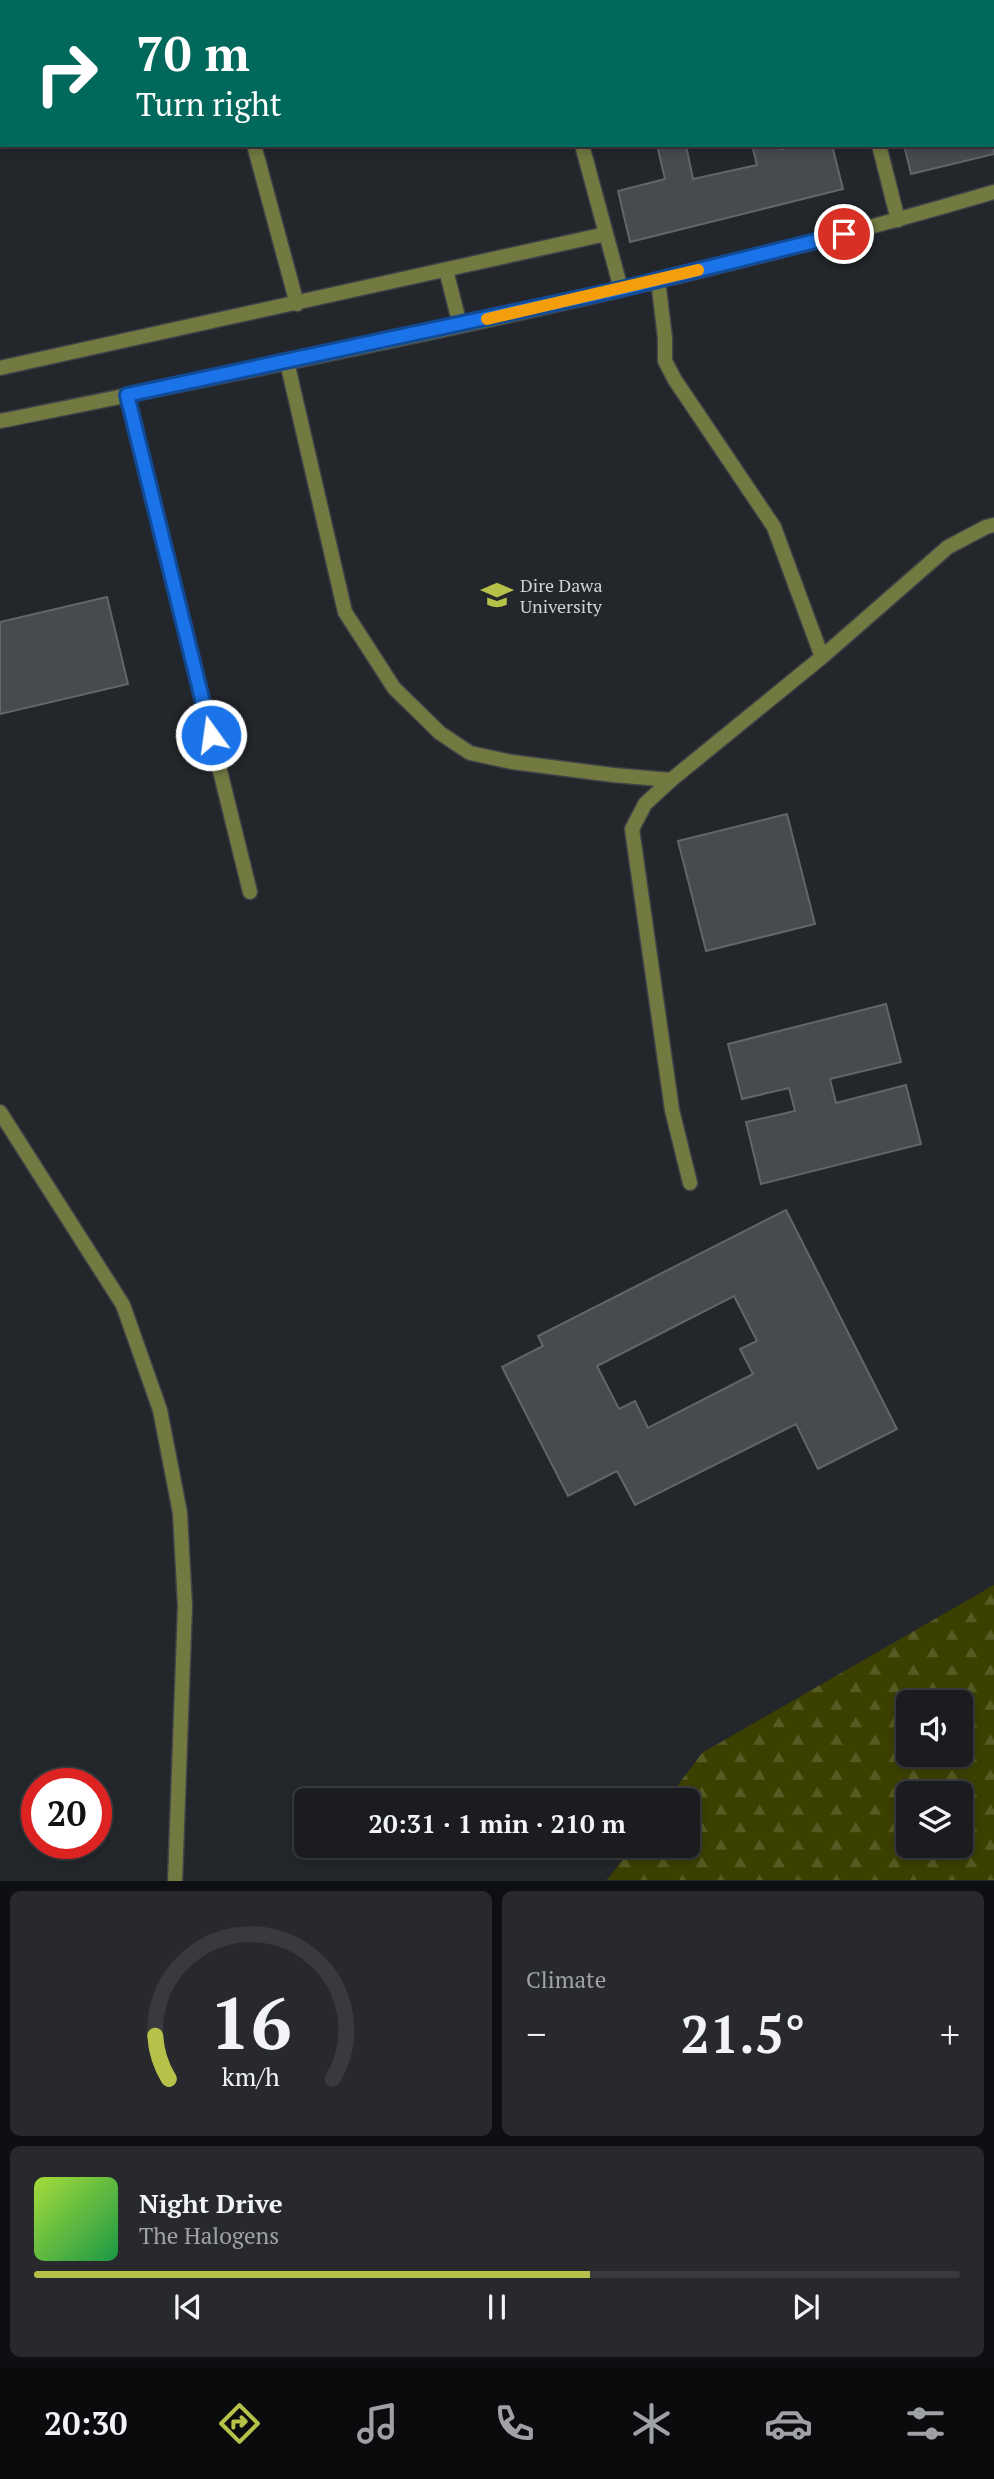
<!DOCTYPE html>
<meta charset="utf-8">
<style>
body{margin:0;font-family:"PT Serif",serif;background:#27292d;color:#f1f3f6;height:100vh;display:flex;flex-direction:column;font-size:26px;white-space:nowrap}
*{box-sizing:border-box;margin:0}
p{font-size:23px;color:#9fa1a5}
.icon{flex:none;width:38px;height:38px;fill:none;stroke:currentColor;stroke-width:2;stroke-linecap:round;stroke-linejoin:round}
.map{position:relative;height:1881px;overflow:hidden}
.drawer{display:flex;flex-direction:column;gap:10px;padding:10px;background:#0e0f12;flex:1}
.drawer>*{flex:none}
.banner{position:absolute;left:0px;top:0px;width:994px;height:147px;box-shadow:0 4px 10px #0003,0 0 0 2px #383a3e;background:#00695c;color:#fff;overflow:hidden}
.controls{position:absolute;left:896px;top:1690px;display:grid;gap:14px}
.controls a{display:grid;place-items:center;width:77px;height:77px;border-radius:10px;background:#1a1c20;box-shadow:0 4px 10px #0003,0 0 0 2px #383a3e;font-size:35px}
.speed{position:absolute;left:21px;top:1768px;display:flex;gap:14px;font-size:35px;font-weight:700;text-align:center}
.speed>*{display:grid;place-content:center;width:91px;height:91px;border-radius:50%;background:#1a1c20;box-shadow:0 4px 10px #0003,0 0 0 2px #383a3e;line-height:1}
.speed .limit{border:10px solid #d22;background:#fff;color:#111}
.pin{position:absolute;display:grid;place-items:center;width:60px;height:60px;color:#fff;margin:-30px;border:4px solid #fff;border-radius:50%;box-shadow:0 2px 7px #0007}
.me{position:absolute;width:77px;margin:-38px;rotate:346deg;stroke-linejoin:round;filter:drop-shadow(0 0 5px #0008)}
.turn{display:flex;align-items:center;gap:24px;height:147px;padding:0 21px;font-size:32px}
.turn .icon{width:91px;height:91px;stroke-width:2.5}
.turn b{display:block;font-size:49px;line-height:60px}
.big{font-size:52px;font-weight:700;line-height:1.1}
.drawer .card{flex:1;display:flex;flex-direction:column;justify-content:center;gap:10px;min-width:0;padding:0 24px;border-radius:10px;background:#27292d}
.drawer .dial{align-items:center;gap:0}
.dial svg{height:182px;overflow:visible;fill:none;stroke:#383a3e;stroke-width:7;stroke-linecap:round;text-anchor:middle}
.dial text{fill:#f1f3f6;stroke:none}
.song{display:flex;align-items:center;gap:21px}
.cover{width:84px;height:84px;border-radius:10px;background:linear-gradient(135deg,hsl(80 70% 55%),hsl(140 70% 35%))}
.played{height:7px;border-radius:4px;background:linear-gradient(90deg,#b6c149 60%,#383a3e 60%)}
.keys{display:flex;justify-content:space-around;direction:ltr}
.heat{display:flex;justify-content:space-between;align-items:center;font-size:38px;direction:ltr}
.drawer .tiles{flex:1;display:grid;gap:10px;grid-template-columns:1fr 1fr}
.card:last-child{grid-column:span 2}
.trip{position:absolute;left:294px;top:1788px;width:406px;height:70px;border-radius:10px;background:#1a1c20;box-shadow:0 4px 10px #0003,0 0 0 2px #383a3e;font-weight:700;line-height:70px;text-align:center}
.dock{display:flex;height:112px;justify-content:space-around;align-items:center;background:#0a0b0d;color:#9fa1a5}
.dock .icon{width:49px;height:49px}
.dock .current{color:#b6c149}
.dock b{font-size:32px;color:#f1f3f6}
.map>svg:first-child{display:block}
.forest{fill:url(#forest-firs);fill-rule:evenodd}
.building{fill:#474a4f;stroke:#62656a;stroke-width:2;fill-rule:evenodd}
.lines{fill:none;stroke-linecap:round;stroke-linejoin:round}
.lane-casing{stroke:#3f4246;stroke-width:17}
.street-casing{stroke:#3f4246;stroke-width:17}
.lane{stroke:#727941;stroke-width:14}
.street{stroke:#727941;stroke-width:14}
.route-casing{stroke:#114b97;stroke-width:18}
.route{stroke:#1a73e8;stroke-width:12}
.slow{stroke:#f59e0b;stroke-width:12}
.labels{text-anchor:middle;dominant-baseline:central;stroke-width:7;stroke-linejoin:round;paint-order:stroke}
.poi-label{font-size:18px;fill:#d0d2d5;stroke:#23262b;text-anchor:start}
</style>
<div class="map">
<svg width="994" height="1881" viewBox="0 0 994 1881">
<defs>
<pattern id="forest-firs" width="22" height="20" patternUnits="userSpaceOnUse" patternTransform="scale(1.75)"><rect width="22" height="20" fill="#3b4000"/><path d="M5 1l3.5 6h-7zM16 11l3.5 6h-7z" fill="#565b24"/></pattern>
</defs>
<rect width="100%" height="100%" fill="#23262b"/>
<path class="forest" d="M994 1585V1880H607L633 1846H688V1801H666L702 1753ZM908 1703H961V1755H908ZM908 1794H961V1846H908Z"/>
<path class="building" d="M243 0H294L295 2H243Z
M425 0H493V2H418Z
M563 0H738L731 2Z
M994 106V154L911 174 904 145H992Z
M657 145H686L693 179 757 165 752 145H780L781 149 798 145H832L843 189 630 242 618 191 665 179Z
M107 597 128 684 0 714V622Z
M787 814 815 924 706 951 678 841Z
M886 1004 901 1062 830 1079 836 1103 906 1085 921 1144 761 1184 746 1122 795 1111 789 1088 742 1099 728 1044Z
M786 1210 897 1429 818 1469 796 1424 635 1505 617 1471 568 1496 502 1367 543 1346 538 1336ZM734 1296 757 1341 740 1349 753 1374 648 1428 635 1401 619 1409 597 1366Z"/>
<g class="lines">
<defs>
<path id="lane" d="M220 0 221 2
M544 0V2
M844 0 845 2
M254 145 297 304
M582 145 621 289
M879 145 898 220
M446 270 460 325
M658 280 665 338V361L675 380 774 527 822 657
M287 362 345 612 394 688 440 733 470 753 512 762 613 775 671 780
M0 368 606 234
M127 395 250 892
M0 421C333 354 668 288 994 192
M690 1183 672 1110 632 829 645 804 671 780 822 657 948 547 986 527 994 525"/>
<path id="street" d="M0 76H2
M0 1112 123 1305 160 1410 180 1513 185 1606 175 1881"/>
</defs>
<use href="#lane" class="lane-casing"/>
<use href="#street" class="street-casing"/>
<use href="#lane" class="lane"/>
<use href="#street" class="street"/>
</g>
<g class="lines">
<defs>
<path id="route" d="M211 735 127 395 621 289 844 234"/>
</defs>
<use href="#route" class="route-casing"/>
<use href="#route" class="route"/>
<path class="slow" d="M487 319 698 270"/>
</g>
<defs>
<symbol id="university-bare" viewBox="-9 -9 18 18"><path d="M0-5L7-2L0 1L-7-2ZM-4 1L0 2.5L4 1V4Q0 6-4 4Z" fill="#b6c149" stroke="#23262b" stroke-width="2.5" paint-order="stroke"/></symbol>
</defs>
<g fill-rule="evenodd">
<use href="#university-bare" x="475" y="573" width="44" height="44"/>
</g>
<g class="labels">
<g class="poi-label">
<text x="520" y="585">Dire Dawa<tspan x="520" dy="21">University</tspan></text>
</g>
</g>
</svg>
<div class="controls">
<a><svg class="icon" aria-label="sound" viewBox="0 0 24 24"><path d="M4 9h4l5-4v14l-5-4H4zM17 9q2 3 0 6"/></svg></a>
<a><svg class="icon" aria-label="layers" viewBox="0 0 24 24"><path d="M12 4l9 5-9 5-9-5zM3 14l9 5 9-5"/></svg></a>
</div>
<div class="speed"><div class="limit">20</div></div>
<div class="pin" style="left:844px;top:234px;background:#d93025"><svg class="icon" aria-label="arrive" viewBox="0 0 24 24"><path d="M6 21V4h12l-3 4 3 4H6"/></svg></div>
<svg class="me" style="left:211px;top:735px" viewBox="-20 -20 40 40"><circle r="17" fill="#1a73e8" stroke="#fff" stroke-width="3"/><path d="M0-11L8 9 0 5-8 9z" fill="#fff"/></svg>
<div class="trip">20:31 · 1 min · 210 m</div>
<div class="banner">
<div class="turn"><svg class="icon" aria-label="right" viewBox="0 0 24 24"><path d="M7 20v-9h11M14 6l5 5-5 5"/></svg><div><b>70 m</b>Turn right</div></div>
</div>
</div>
<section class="drawer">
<div class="tiles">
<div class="card dial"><svg viewBox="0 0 100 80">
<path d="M14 69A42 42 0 1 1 86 69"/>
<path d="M14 69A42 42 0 0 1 8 50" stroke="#b6c149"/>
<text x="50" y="56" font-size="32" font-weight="700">16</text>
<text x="50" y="72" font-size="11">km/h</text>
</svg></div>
<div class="card"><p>Climate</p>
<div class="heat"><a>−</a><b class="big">21.5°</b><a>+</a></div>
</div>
<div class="card">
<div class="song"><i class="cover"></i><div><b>Night Drive</b><p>The Halogens</p></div></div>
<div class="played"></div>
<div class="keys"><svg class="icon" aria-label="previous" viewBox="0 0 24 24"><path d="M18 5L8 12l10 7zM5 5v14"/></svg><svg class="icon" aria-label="pause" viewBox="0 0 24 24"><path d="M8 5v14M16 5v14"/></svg><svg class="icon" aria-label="next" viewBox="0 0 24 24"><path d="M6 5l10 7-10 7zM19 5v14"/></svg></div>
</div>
</div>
</section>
<nav class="dock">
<b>20:30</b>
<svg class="icon current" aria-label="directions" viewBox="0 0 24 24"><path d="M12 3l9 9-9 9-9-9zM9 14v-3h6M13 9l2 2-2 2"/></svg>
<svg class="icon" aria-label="music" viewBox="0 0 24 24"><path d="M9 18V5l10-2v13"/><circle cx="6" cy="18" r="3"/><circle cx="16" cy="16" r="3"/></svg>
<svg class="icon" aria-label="phone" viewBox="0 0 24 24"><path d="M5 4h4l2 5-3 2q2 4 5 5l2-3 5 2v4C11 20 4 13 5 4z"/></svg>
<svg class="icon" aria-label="climate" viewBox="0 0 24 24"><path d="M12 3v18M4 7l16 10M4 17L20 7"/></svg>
<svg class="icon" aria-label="car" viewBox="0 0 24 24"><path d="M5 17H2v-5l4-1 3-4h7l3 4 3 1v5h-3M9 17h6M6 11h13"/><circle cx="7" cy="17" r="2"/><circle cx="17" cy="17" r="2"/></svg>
<svg class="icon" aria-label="filters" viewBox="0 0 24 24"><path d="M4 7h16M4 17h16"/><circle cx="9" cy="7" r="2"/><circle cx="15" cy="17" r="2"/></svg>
</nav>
